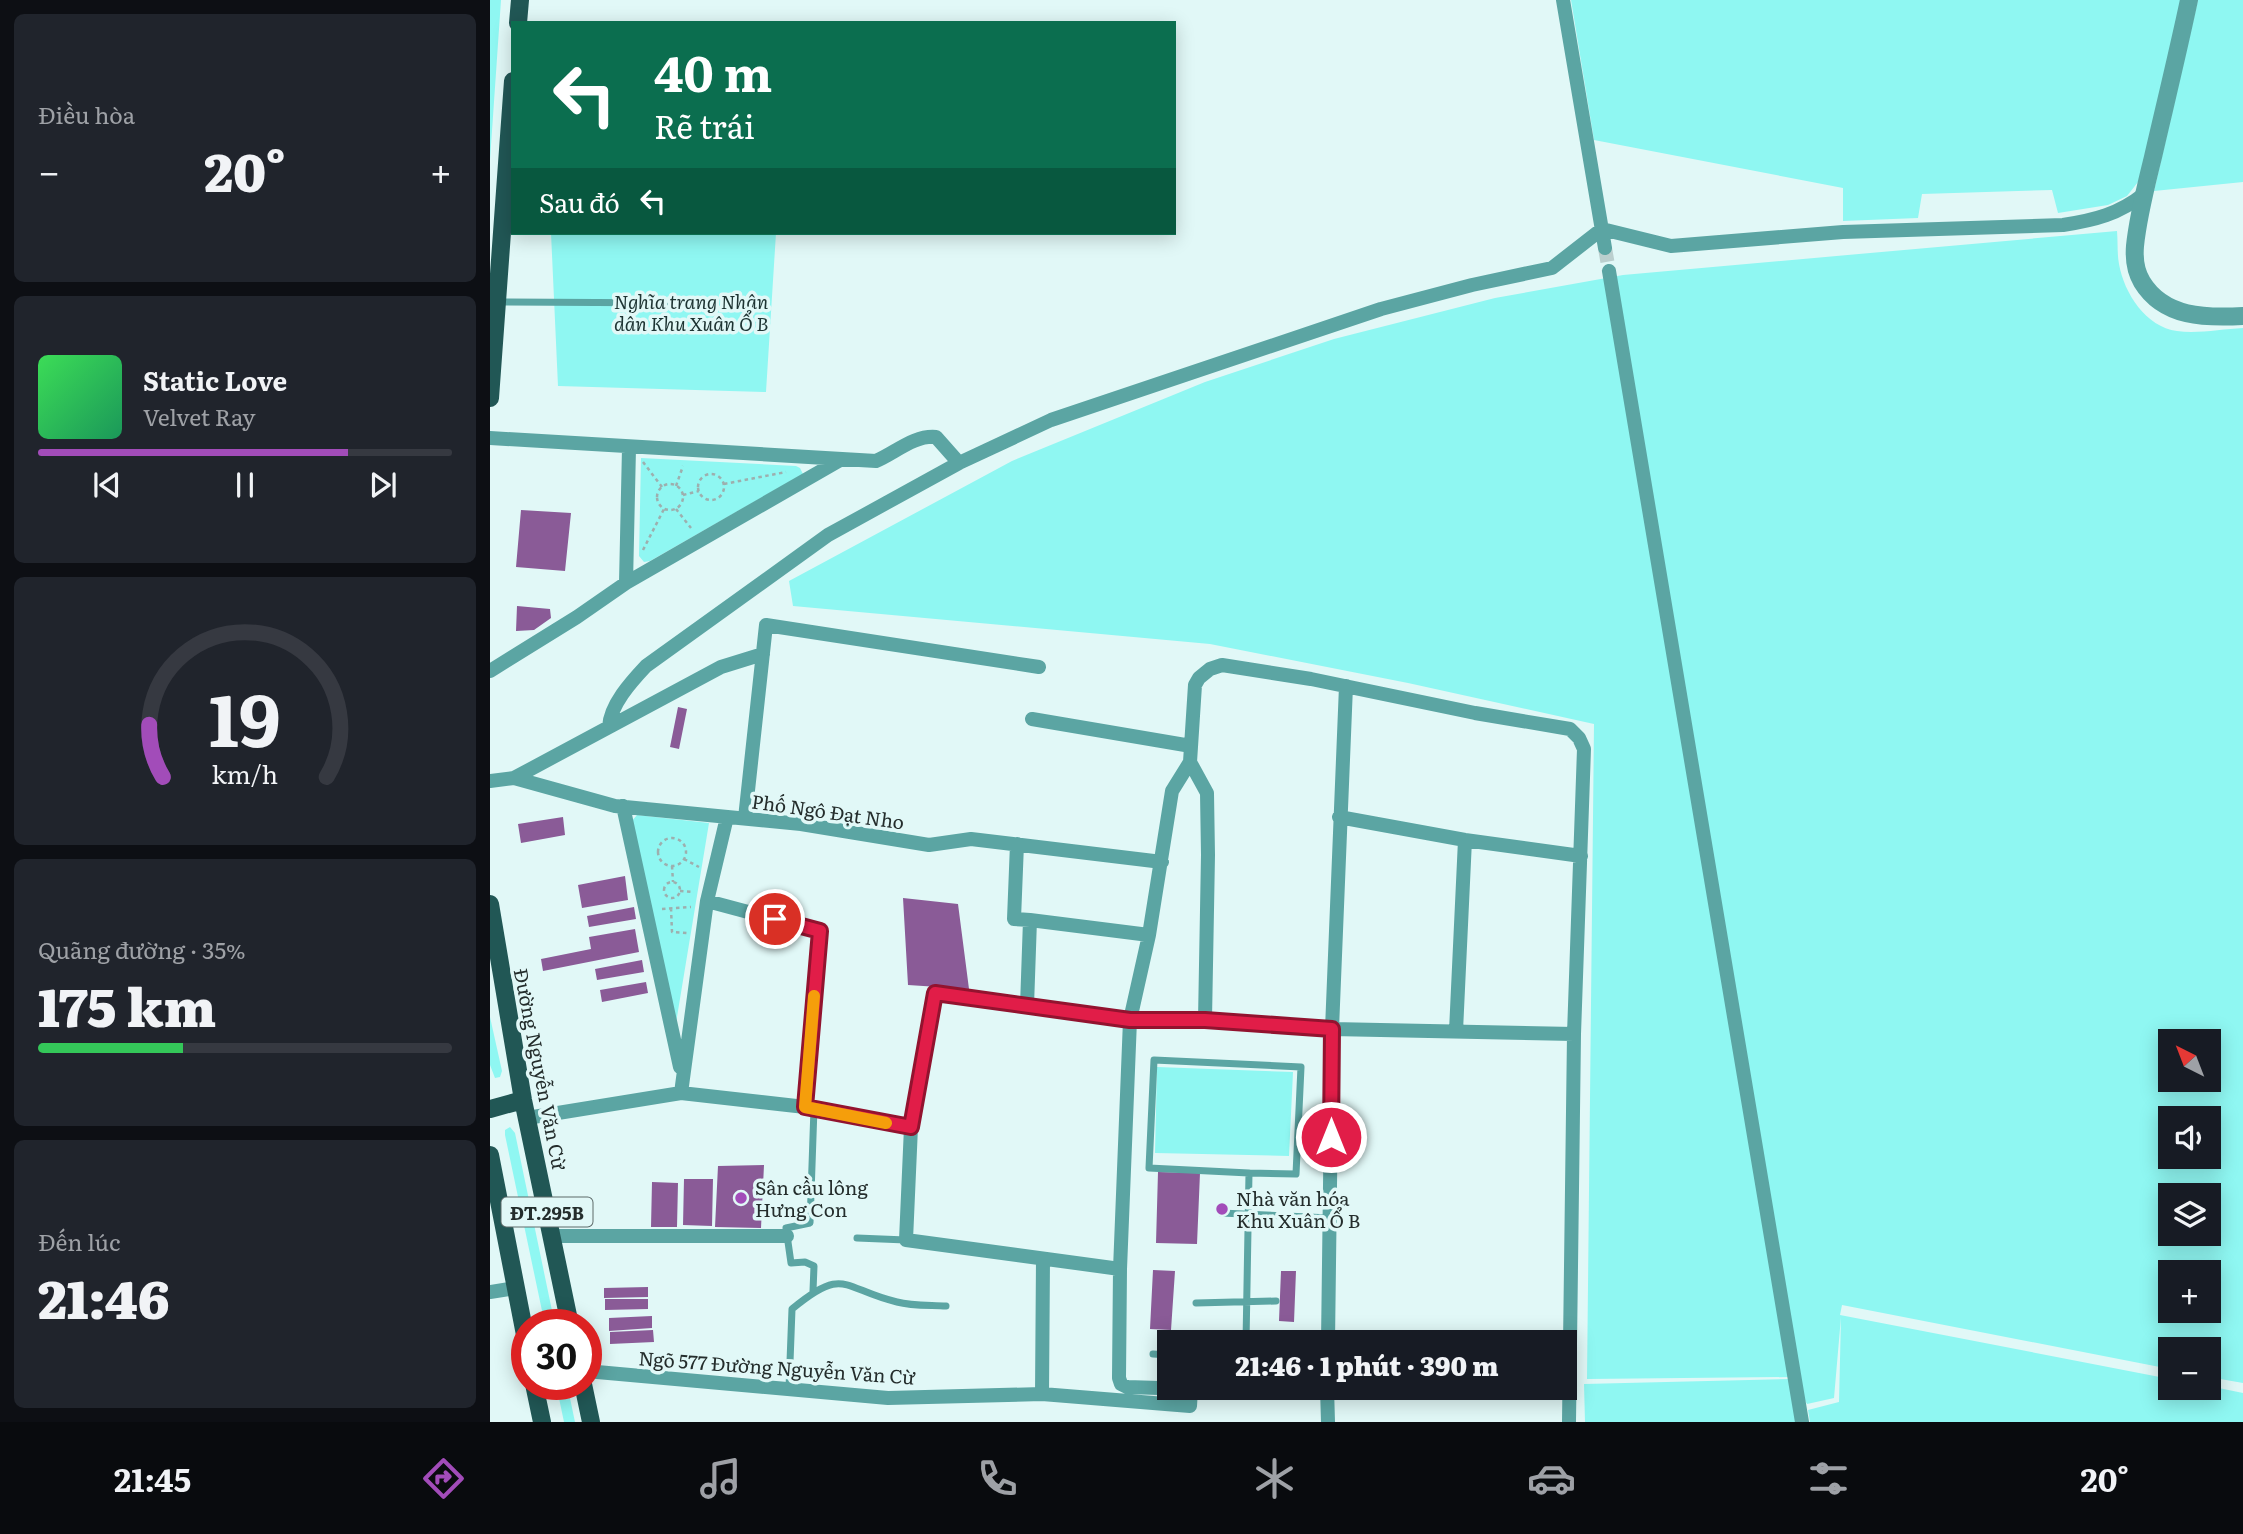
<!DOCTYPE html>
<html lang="vi">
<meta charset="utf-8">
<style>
body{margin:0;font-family:Literata,serif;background:#20242c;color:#f1f3f6;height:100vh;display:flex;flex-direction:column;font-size:26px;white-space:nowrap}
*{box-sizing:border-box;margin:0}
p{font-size:23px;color:#9ea1a6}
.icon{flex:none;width:38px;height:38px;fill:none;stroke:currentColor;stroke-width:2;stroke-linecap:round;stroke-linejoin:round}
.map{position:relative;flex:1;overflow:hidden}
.side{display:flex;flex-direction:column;gap:14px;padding:14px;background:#0d0f14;width:490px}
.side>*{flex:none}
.banner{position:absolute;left:21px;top:21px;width:665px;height:214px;border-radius:0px;box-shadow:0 4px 18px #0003;background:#0b6e4f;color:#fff;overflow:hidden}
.needle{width:46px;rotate:318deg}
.buttons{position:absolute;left:1668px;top:1029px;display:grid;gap:14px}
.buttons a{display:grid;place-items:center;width:63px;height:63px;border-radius:0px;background:#171b24;box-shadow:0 4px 18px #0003;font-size:35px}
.speed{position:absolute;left:21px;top:1309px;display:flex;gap:14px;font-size:35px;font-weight:700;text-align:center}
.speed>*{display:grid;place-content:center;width:91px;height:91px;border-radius:50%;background:#171b24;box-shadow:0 4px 18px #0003;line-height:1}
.speed .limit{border:10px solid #d22;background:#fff;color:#111}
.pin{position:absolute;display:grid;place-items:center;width:60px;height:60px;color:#fff;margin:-30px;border:4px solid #fff;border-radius:50%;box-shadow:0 2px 7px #0007}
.me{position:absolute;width:77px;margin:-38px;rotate:0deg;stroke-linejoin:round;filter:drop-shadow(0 0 5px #0008)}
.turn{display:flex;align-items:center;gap:24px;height:147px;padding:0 28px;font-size:32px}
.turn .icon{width:91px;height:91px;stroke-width:2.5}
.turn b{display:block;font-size:49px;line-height:60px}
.then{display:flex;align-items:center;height:66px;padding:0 28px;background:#0003;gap:14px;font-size:26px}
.big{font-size:52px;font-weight:800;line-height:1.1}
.side .tile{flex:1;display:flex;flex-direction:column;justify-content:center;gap:10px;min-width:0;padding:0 24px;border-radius:10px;background:#20242c}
.side .dial{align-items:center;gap:0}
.dial svg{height:182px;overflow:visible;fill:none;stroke:#363941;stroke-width:7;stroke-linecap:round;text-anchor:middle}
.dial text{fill:#f1f3f6;stroke:none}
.song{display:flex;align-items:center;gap:21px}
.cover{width:84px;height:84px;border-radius:10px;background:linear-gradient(135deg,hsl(130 70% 55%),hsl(150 70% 35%))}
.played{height:7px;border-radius:4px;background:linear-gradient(90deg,#a24cb9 75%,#363941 75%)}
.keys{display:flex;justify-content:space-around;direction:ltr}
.heat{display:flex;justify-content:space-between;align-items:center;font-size:38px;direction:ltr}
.charge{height:10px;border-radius:5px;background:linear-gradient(90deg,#34c759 35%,#363941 0)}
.trip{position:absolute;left:667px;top:1330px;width:420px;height:70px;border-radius:0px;background:#171b24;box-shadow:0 4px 18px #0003;font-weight:800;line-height:70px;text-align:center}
.dock{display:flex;height:112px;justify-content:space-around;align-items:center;background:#090b0e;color:#9ea1a6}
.dock .icon{width:49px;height:49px}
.dock .active{color:#a24cb9}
.dock b{font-size:32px;color:#f1f3f6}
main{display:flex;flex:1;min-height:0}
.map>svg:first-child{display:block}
.green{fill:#8ff7f2;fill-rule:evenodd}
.building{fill:#8a5b97}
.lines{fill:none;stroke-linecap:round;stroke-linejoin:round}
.minor-tunnel{stroke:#bbcfce;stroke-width:14;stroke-dasharray:14 7;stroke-linecap:butt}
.path{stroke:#9dafae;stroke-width:2.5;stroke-dasharray:3.5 3.5;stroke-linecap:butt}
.service{stroke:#5ba5a3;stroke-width:7}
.minor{stroke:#5ba5a3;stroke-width:14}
.tertiary{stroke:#5ba5a3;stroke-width:18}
.primary{stroke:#215755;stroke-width:18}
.route-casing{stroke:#92132f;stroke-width:18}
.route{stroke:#e11d48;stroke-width:12}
.slow{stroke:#f59e0b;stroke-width:12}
.poi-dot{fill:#a24cb9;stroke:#e1f8f7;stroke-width:2.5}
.labels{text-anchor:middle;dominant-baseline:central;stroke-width:7;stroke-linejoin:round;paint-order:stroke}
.shield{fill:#e1f8f7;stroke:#5d6a69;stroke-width:2}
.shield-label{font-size:18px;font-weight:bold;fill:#242d2c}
.park-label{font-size:19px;font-style:italic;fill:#1d3332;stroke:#e1f8f7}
.street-label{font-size:19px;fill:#242d2c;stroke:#e1f8f7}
.poi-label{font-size:19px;fill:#242d2c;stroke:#e1f8f7;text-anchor:start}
</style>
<main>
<section class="side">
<div class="tile"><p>Điều hòa</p>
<div class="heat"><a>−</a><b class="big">20°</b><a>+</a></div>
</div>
<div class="tile">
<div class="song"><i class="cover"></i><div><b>Static Love</b><p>Velvet Ray</p></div></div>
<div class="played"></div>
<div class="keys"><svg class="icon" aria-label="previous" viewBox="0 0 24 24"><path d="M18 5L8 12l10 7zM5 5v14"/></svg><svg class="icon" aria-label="pause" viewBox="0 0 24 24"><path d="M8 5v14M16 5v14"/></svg><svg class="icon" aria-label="next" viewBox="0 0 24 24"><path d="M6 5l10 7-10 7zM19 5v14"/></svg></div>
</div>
<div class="tile dial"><svg viewBox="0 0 100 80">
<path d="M14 69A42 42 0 1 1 86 69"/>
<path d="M14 69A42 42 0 0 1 8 46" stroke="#a24cb9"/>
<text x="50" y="56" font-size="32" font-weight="700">19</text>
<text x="50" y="72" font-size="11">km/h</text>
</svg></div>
<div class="tile"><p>Quãng đường · 35%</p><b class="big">175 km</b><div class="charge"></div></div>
<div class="tile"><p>Đến lúc</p><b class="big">21:46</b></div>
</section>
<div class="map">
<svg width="1753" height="1422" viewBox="0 0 1753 1422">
<rect width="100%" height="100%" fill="#e1f8f7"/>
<path class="green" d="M0 0H11L0 160Z
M1081 0H1691L1659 150 1648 182 1637 196 1618 205 1568 213 1562 190 1432 194 1428 218 1353 221V188L1104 140Z
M1708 0H1753V182L1664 191Z
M1627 231C1628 242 1627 254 1629 264 1634 293 1656 327 1687 331 1707 334 1732 329 1753 328V1383L1719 1377 1718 1349H1680V1369L1352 1305 1350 1315 1680 1379V1388L1719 1386 1753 1393V1422H1320L1318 1410 1349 1402 1351 1317 1344 1398 1317 1404 1301 1377 1097 1379 1104 724 918 683 720 644 303 606 299 581 522 461 715 382 844 339 1005 298 1133 275ZM1680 1041H1718V1080H1680ZM1680 1118H1718V1157H1680ZM1680 1195H1718V1234H1680ZM1680 1272H1718V1311H1680Z
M61 233H286L276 392 68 386Z
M151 458 306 466 310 468 313 474 160 561 154 562 149 556Z
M147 815 219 823 185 1029 141 822Z
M0 1017 12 1071 10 1077 5 1078 0 1065Z
M667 1067 803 1072 799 1156 665 1153Z
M20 1127 25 1133 65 1325H55L15 1135V1130Z
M1301 1379 1309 1422H1095L1094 1384Z
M66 1384H77L85 1422H74Z"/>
<path class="building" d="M31 510 81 513 75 571 26 567Z
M27 606 60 609 61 618 44 630 26 631Z
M188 707 197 709 189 749 180 747Z
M73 817 75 835 31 843 28 824Z
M135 876 138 900 92 908 88 885Z
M413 898 468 904 479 989 418 985Z
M144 907 146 919 99 927 97 916Z
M145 929 149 952 53 971 51 959 101 949 99 937Z
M152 960 154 972 107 980 105 969Z
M156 982 158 993 112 1002 110 990Z
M274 1165 271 1228 225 1227 228 1166Z
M668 1172 710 1173 707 1244 666 1243Z
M194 1179H223L222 1226 193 1225Z
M162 1182 188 1183 187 1227H161Z
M663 1270 685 1271 681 1330 660 1329Z
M791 1271H806L804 1322 789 1321Z
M158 1287V1297L114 1298V1288Z
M115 1299H158V1309L115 1310Z
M162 1316V1328L119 1331V1318Z
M163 1330 164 1342 120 1344V1332Z"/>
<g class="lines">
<path class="minor-tunnel" d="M1115 248 1119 271"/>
<path class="path" d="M153 462 172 487
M208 487a13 13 0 1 1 26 0a13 13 0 1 1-26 0Z
M167 497a13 13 0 1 1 26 0a13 13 0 1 1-26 0Z
M234 484 296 472
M186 486 193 466
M193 495 209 491
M186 509 201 528
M153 550 174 509
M168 852a14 14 0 1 1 28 0a14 14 0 1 1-28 0Z
M194 859 209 867
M182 866 183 882
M174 890a8 8 0 1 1 16 0a8 8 0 1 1-16 0Z
M190 891 204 892
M181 908 182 932 197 933
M172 909 201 907"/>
<path class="service" d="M6 302 194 303
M731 1213 840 1218
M367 1238 416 1240
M323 1291 324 1266 315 1262 301 1263 296 1228 320 1223 324 1108
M706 1303 786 1301
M756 1342 759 1173 659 1168 664 1060 811 1067 806 1174 759 1173
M663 1354 679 1355
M299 1388 302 1309C355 1265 352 1289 407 1302 422 1306 440 1305 456 1306"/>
<path class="minor" d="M1073 0 1115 248
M1119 271 1312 1422
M0 438 386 461C405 453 424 435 446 437L469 463 338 535 156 666C141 682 120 705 119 727
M469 463 561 420 891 309 982 285 1062 268 1112 229 1181 246 1353 232 1573 225C1605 220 1629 214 1654 194
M136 583 139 448
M0 671 87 617 136 583 352 459
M542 719 701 746
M700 762 717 793 718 855 715 1020
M24 778 231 667 273 654
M0 781 24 778 125 806 311 824 439 845 481 839 672 862
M133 806 190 1067
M849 817 975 840 1091 856
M255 818 276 625 549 667
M527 844 524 919 540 920
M217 901 237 817
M537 1006 540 920 659 935
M966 1031 975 840
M191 1093 217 901 330 931 315 1107
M37 1118 191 1093 324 1108 421 1127
M62 1236H297
M630 1269 416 1240 421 1127 445 993 640 1020H715L842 1029 1084 1034
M0 1292 26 1288
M838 1342 842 1029 856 686
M96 1371 398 1398 552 1394 700 1406 701 1389 837 1393 1079 1388
M837 1388 838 1422
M701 1389 637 1387 631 1384 629 1378 630 1269 640 1020 659 935 682 791 700 762 705 685 709 678 720 669 732 665 821 679 985 713 1080 729 1089 738 1094 749 1084 1034 1079 1422
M552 1394 553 1259"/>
<path class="tertiary" d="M1699 0C1688 52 1675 105 1663 157 1656 186 1648 216 1645 246 1644 258 1646 272 1652 282 1674 318 1716 318 1753 316"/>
<path class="primary" d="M28 23 30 0
M0 398 23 81
M0 904 33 1100 80 1325
M0 1109 33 1100
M0 1155 37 1345
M44 1384 52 1422
M93 1384 101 1422"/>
</g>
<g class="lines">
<defs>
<path id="route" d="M285 919 330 931 315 1107 421 1127 445 993 640 1020H715L842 1029 841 1137"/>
</defs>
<use href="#route" class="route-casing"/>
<use href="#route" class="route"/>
<path class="slow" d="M324 996 315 1107 396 1123"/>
</g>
<g class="poi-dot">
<circle cx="251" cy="1198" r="7"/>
<circle cx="732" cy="1209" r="7"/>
</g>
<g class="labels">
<rect class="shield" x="11.5" y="1197.5" width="91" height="29" rx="5"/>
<g class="shield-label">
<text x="57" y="1212">ĐT.295B</text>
</g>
<g class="park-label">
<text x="201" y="301">Nghĩa trang Nhân<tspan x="201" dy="22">dân Khu Xuân Ổ B</tspan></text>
</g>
<g class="street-label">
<text transform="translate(338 811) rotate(8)">Phố Ngô Đạt Nho</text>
<text transform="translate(51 1069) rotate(79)">Đường Nguyễn Văn Cừ</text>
<text transform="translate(287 1367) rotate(4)">Ngõ 577 Đường Nguyễn Văn Cừ</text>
</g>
<g class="poi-label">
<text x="265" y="1187">Sân cầu lông<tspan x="265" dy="22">Hưng Con</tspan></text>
<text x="746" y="1198">Nhà văn hóa<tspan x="746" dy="22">Khu Xuân Ổ B</tspan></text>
</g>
</g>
</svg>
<div class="buttons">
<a><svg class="needle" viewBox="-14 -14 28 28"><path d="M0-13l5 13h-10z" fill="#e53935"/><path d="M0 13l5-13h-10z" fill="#9ea1a6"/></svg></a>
<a><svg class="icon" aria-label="sound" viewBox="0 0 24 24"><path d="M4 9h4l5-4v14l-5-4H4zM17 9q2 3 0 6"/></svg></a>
<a><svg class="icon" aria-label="layers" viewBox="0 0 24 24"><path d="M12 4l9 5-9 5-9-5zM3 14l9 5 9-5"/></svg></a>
<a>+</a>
<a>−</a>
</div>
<div class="speed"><div class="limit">30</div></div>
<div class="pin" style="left:285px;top:919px;background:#d93025"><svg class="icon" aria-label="arrive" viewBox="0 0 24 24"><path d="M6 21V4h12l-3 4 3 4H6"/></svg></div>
<svg class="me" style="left:841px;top:1137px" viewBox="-20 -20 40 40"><circle r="17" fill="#e11d48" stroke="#fff" stroke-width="3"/><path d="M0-11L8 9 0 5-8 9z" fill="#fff"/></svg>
<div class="trip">21:46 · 1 phút · 390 m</div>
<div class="banner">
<div class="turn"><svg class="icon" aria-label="left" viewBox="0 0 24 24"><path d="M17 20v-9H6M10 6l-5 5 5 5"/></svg><div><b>40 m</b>Rẽ trái</div></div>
<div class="then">Sau đó<svg class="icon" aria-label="left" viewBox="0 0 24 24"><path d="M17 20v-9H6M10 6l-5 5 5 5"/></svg></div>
</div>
</div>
</main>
<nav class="dock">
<b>21:45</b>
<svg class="icon active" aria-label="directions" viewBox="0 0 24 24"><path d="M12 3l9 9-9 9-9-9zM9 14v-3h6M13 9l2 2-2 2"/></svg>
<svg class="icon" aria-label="music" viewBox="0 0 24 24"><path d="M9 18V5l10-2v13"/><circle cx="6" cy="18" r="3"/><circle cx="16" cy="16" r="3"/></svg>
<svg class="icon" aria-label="phone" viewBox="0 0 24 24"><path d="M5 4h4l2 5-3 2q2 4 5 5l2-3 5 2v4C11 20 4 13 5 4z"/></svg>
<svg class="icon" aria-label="climate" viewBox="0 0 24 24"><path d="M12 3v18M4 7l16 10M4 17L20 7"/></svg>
<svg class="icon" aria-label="car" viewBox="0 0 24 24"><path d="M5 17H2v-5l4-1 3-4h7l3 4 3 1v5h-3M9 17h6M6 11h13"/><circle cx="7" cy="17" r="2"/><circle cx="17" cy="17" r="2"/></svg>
<svg class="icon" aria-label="filters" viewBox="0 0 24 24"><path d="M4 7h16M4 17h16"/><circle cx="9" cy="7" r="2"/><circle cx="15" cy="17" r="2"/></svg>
<b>20°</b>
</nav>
